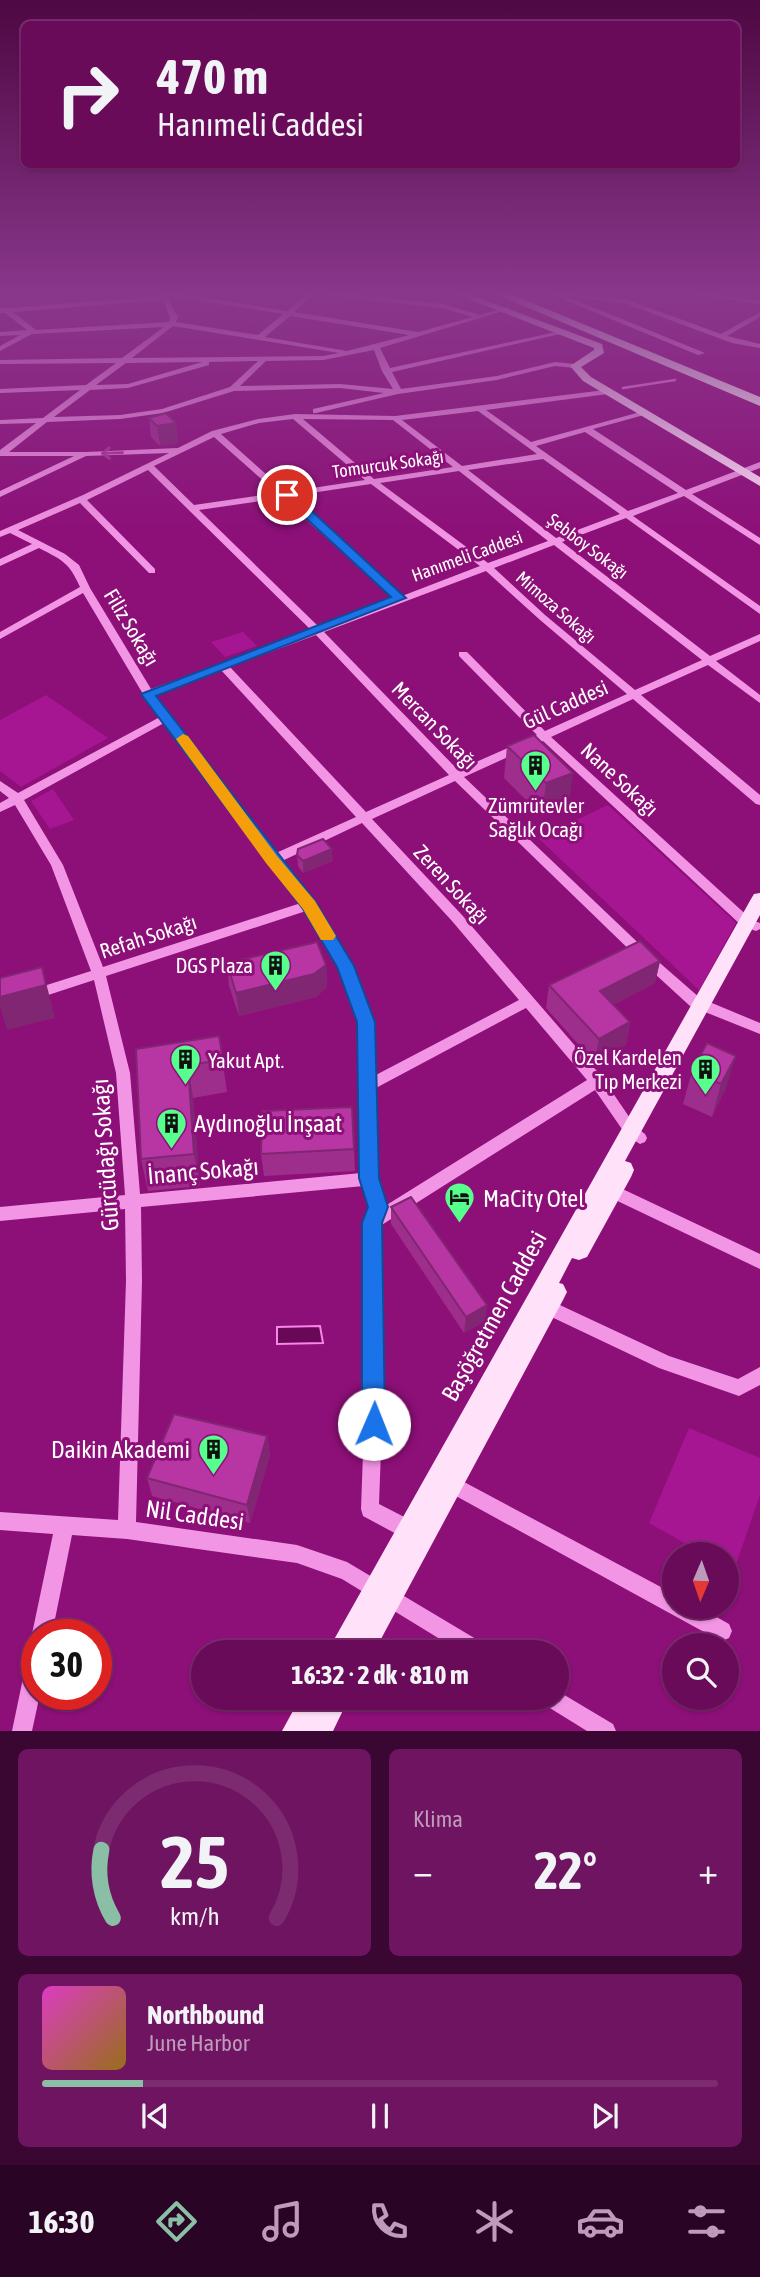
<!DOCTYPE html>
<html lang="tr">
<meta charset="utf-8">
<style>
body{margin:0;font-family:"Asap Condensed",sans-serif;background:#6f1460;color:#f1f3f6;height:100vh;display:flex;flex-direction:column;font-size:26px;white-space:nowrap}
*{box-sizing:border-box;margin:0}
p{font-size:23px;color:#be9bbb}
.icon{flex:none;width:38px;height:38px;fill:none;stroke:currentColor;stroke-width:2;stroke-linecap:round;stroke-linejoin:round}
.map{position:relative;height:1731px;overflow:hidden}
.details{display:flex;flex-direction:column;gap:18px;padding:18px;background:#3a0632;flex:1}
.details>*{flex:none}
.banner{position:absolute;left:21px;top:21px;width:719px;height:147px;border-radius:10px;box-shadow:0 2px 5px #0004,0 0 0 2px #7d2b70;background:#6a0b5a;color:#f1f3f6;overflow:hidden}
.needle{width:46px;rotate:182deg}
.buttons{position:absolute;left:662px;top:1542px;display:grid;gap:14px}
.buttons a{display:grid;place-items:center;width:77px;height:77px;border-radius:50%;background:#6a0b5a;box-shadow:0 2px 5px #0004,0 0 0 2px #7d2b70;font-size:35px}
.speed{position:absolute;left:21px;top:1619px;display:flex;gap:14px;font-size:35px;font-weight:700;text-align:center}
.speed>*{display:grid;place-content:center;width:91px;height:91px;border-radius:50%;background:#6a0b5a;box-shadow:0 2px 5px #0004,0 0 0 2px #7d2b70;line-height:1}
.speed .limit{border:10px solid #d22;background:#fff;color:#111}
.pin{position:absolute;display:grid;place-items:center;width:60px;height:60px;color:#fff;margin:-30px;border:4px solid #fff;border-radius:50%;box-shadow:0 2px 7px #0007}
.me{position:absolute;width:77px;margin:-38px;rotate:1deg;stroke-linejoin:round;filter:drop-shadow(0 0 5px #0008)}
.turn{display:flex;align-items:center;gap:24px;height:147px;padding:0 21px;font-size:32px}
.turn .icon{width:91px;height:91px;stroke-width:2.5}
.turn b{display:block;font-size:49px;line-height:60px}
.big{font-size:52px;font-weight:700;line-height:1.1}
.details .card{flex:1;display:flex;flex-direction:column;justify-content:center;gap:10px;min-width:0;padding:0 24px;border-radius:10px;background:#6f1460}
.details .dial{align-items:center;gap:0}
.dial svg{height:182px;overflow:visible;fill:none;stroke:#7d2b70;stroke-width:7;stroke-linecap:round;text-anchor:middle}
.dial text{fill:#f1f3f6;stroke:none}
.song{display:flex;align-items:center;gap:21px}
.cover{width:84px;height:84px;border-radius:10px;background:linear-gradient(135deg,hsl(310 70% 55%),hsl(40 70% 35%))}
.played{height:7px;border-radius:4px;background:linear-gradient(90deg,#8abfa5 15%,#7d2b70 15%)}
.keys{display:flex;justify-content:space-around;direction:ltr}
.heat{display:flex;justify-content:space-between;align-items:center;font-size:38px;direction:ltr}
.details .tiles{flex:1;display:grid;gap:18px;grid-template-columns:1fr 1fr}
.card:last-child{grid-column:span 2}
.trip{position:absolute;left:191px;top:1640px;width:378px;height:70px;border-radius:35px;background:#6a0b5a;box-shadow:0 2px 5px #0004,0 0 0 2px #7d2b70;font-weight:700;line-height:70px;text-align:center}
.tabs{display:flex;height:112px;justify-content:space-around;align-items:center;background:#2a0424;color:#be9bbb}
.tabs .icon{width:49px;height:49px}
.tabs .current{color:#8abfa5}
.tabs b{font-size:32px;color:#f1f3f6}
.map>svg:first-child{display:block}
.green{fill:#a71692}
.water{fill:#680857;stroke:#f786e8;stroke-width:2}
.lines{fill:none;stroke-linecap:round;stroke-linejoin:round}
.stream{stroke:#f786e8;stroke-width:2.5}
.minor{fill:#f395e5;fill-rule:evenodd}
.major{fill:#ffe1f9;fill-rule:evenodd}
.highway{fill:#fff;fill-rule:evenodd}
.wall{fill:#9d2e8c}
.shaded-wall{fill:#802672}
.building{fill:#b736a3;stroke:#802672;stroke-width:2}
.oneway{stroke:#ac3799}
.route{fill:#1a73e8;stroke:#114b97;stroke-width:2}
.slow{fill:#f59e0b}
.labels{text-anchor:middle;dominant-baseline:central;stroke-width:6;stroke-linejoin:round;paint-order:stroke}
.far-street-label{font-size:18px;fill:#fff;stroke:#8d0f78}
.street-label{font-size:21px;fill:#fff;stroke:#8d0f78}
.poi-label{font-size:21px;fill:#fff;stroke:#8d0f78;text-anchor:end}
.near-poi-label{font-size:24px;fill:#fff;stroke:#8d0f78;text-anchor:start}
.near-street-label{font-size:24px;fill:#fff;stroke:#8d0f78}
</style>
<div class="map">
<svg width="760" height="1731" viewBox="0 0 760 1731">
<rect width="100%" height="100%" fill="#8d0f78"/>
<path class="green" d="M243 632 257 646 225 657 211 642Z
M46 695 108 738 21 787 0 771V720Z
M53 789 74 820 50 829 31 801Z
M608 805 736 923 699 990 538 838Z
M689 1428 760 1458V1495L734 1570 726 1566V1554H704L649 1523Z"/>
<path class="water" d="M320 1326 323 1343 277 1344V1327Z"/>
<g class="lines">
<path class="stream" d="M623 388 675 380"/>
<path class="minor" d="M158 293H174L287 311 308 293H315L294 312 418 332 473 317 442 308 325 295 322 293H339L443 304 480 315 507 307 510 309 380 348 390 368 565 330 569 332 392 372 401 389 497 376 555 362 575 364 579 366 575 368 555 366 497 380 398 394 316 413H313V409L384 393 340 388 234 391 163 413 120 419 47 422 9 452H86L178 448 212 431 258 419 295 414 395 416 605 390H608V394L486 410 531 442 644 411V415L593 429 686 490 760 462V468L692 494 760 538V545L684 496 633 516 760 606V614L626 518 562 542 710 656 760 634V641L716 661 760 695V703L708 665 641 695 760 795V805L756 804 633 699 551 737 752 920 760 923V929L756 931 742 926 543 741 464 777 653 957 700 998 760 1023V1034L690 1006 643 963 455 781 372 819 462 915 602 1077 636 1127 645 1134 647 1138 645 1142 640 1144 626 1135 595 1090 380 1226 383 1397 379 1504 416 1523 418 1530 416 1537 409 1539 402 1537 363 1516 361 1509 365 1397 364 1223 370 1207 364 1186 141 1207 142 1281 136 1522 297 1545 347 1562 486 1645 489 1652H461L342 1579 297 1563 127 1539 72 1535 52 1634H37V1642L32 1634 53 1534 0 1530V1512L118 1520 126 1281 125 1209 0 1221V1207L125 1195 116 1073 94 980 33 1000 28 999 26 995 28 991 91 971 51 865 15 805 0 812V803L9 798 0 791V781L18 793 160 717 143 694 83 593 0 639V632L80 587C69 562 62 560 39 548L0 566V559L32 544 10 533 0 537V531L83 495 169 453 86 456 0 497V491L74 456H0V450L36 423 0 424V420L43 418 80 390 0 393V389L86 385 116 363 0 364V360L122 358 164 327 32 334 0 351V346L20 335 0 336V332L27 330 5 313H0V309L4 307 8 308 159 296ZM166 295 283 314 258 335 176 322 178 317ZM163 300 170 317 169 322 36 330 13 312ZM290 316 409 335 347 351 265 337ZM173 326 339 353 323 356 132 358ZM374 350 382 371 393 389 340 384 240 386 266 361 323 360ZM258 361 230 387 162 409 120 415 54 417 90 390 128 388 209 365V362ZM202 362 128 384 96 385 126 363ZM478 411 537 454 462 466 402 420ZM293 419 365 480 286 492 221 434 259 423ZM303 419 393 420 453 467 374 479ZM585 432 678 493 628 511 536 446ZM214 437 277 493 194 505 154 466ZM543 459 620 514 556 538 468 470ZM148 470 311 630 151 689 90 588 79 565 65 554 18 530 80 503 149 573H155V569L87 500ZM459 471 548 541 488 563 380 483ZM371 484 480 566 402 596 291 496ZM282 498 394 599 319 627 199 510ZM554 545 702 660 635 690 545 615 494 568ZM486 571 539 619 627 694 545 731 467 652H459V656L537 735 458 770 324 632ZM316 635 449 775 366 812 230 667ZM221 670 356 817 276 853 154 695ZM164 723 267 858 268 863 271 864 301 903 103 967 63 865 24 800ZM362 823 452 921 519 1000 374 1076 373 1022 352 966 313 902 282 861ZM306 911 339 967 359 1022 361 1173 140 1194 130 1073 106 976ZM526 1008 587 1080 385 1206 377 1179 374 1089Z
M548 293 625 299 721 334 760 312V317L727 336 760 344V348L732 343 624 303 568 297 705 353 698 355Z
M684 293H700L760 300V304Z
M612 1184 760 1254V1269L607 1196 604 1191 607 1186Z
M547 1299 669 1356 738 1379 760 1367V1385L739 1396 659 1368 541 1312 539 1307 541 1302Z
M451 1475 674 1594V1606H697L729 1624 732 1631 729 1638 722 1641 715 1638 445 1490 442 1484 445 1478Z
M37 1649V1694H40L32 1731H12L27 1659 30 1652Z
M556 1690 613 1724 616 1731H587L545 1705 542 1698H556Z"/>
<path class="major" d="M453 293H466L602 344 604 353 581 367 591 377 760 477V486L583 381 570 366 594 350V348Z
M760 893V915L625 1161 631 1163 634 1170 631 1177 587 1257 579 1260 572 1258 559 1283 563 1284 567 1292 563 1300 374 1652H327L751 899 754 894Z
M300 1698H349L333 1731H282Z"/>
<path class="highway" d="M493 293H508L760 397V406Z"/>
</g>
<path class="wall" d="M149 418 176 423 178 443 160 446 151 437Z
M507 746 569 805 542 816 504 778Z
M297 855 333 861 303 873 298 866Z
M660 961 655 983 613 1005 630 1022 626 1045 594 1062 546 1008 549 985Z
M227 963 326 965 327 987 316 997 239 1016 229 986Z
M219 1036 227 1092 193 1098 200 1186 148 1191 141 1159 136 1049Z
M707 1043 726 1088 712 1117 683 1104 692 1071Z
M352 1107 355 1171 264 1176 261 1154Z
M391 1207 487 1305 485 1321 464 1333 391 1224Z
M267 1436 270 1455 250 1523 152 1496 147 1478Z"/>
<path class="shaded-wall" d="M176 423 178 443 160 446 157 426Z
M573 773 569 805 542 816 546 783Z
M332 849 333 861 303 873V861Z
M660 961 655 983 596 1014 600 991Z
M326 965 327 987 316 997 239 1016 236 993Z
M42 967 55 1018 7 1030 0 1007V997Z
M630 1022 626 1045 594 1062 599 1039Z
M736 1056 726 1088 712 1117 721 1084Z
M188 1065 193 1098 200 1186 194 1154Z
M487 1305 485 1321 464 1333 466 1317Z
M267 1436 270 1455 250 1523 247 1505Z"/>
<path class="building" d="M166 413 176 423 157 426 149 418Z
M534 735 573 773 546 783 507 746Z
M323 839 332 849 303 861 297 855 298 849Z
M640 941 660 961 600 991 630 1022 599 1039 549 985Z
M317 942 326 965 314 974 236 993 227 963Z
M42 967 46 985 0 997V978Z
M219 1036 223 1060 188 1065 194 1154 141 1159 136 1049Z
M707 1043 736 1056 721 1084 692 1071Z
M352 1107 354 1149 261 1154 262 1111Z
M411 1197 487 1305 466 1317 391 1207Z
M174 1414 267 1436 247 1505 147 1478Z"/>
<defs><path id="oneway-shaft" d="M-6 0H5M1.5-3L5.5 0L1.5 3" fill="none" stroke-width="1.6" stroke-linecap="round" stroke-linejoin="round" transform="scale(1.75)"/></defs>
<use class="oneway" href="#oneway-shaft" transform="translate(112 453) rotate(178)"/>
<linearGradient id="sky" x2="0" y2="1"><stop stop-color="#4e0842"/><stop offset="0.55" stop-color="#89378b"/><stop offset="1" stop-color="#89378b" stop-opacity="0"/></linearGradient>
<rect width="760" height="535" fill="url(#sky)"/>
<path class="route" d="M283 492H291L406 598 156 696 315 901 354 966 375 1022 379 1178 388 1207 382 1223 385 1424 382 1432 374 1436 366 1432 362 1424V1223L368 1207 359 1178 357 1022 337 967 303 909 141 694 391 597 283 497Z"/>
<path class="slow" d="M183 734 188 736 277 856 315 901 336 936 333 940H321L303 909 266 863 178 742 176 739Z"/>
<defs>
<symbol id="building-pin" viewBox="-11 -11 22 30"><path d="M0 17L-7.5 6A9.5 9.5 0 1 1 7.5 6Z" fill="#57ff8c" stroke="#8d0f78"/><path d="M-4-6H4V6H1V3H-1V6H-4ZM-2.5-4.3h1.7v1.8h-1.7ZM.8-4.3h1.7v1.8H.8ZM-2.5-1h1.7V.8h-1.7ZM.8-1h1.7V.8H.8Z" fill="#111"/></symbol>
<symbol id="hotel-pin" viewBox="-11 -11 22 30"><path d="M0 17L-7.5 6A9.5 9.5 0 1 1 7.5 6Z" fill="#57ff8c" stroke="#8d0f78"/><path d="M-6-4.5h1.5V1H6V5H4.5V3h-9V5H-6ZM-4 0a1.8 1.8 0 1 1 3.6 0ZM.5 0V-2.5h3Q6-2.5 6 0Z" fill="#111"/></symbol>
</defs>
<g fill-rule="evenodd">
<use href="#building-pin" x="518" y="748" width="35" height="47"/>
<use href="#building-pin" x="258" y="948" width="35" height="47"/>
<use href="#building-pin" x="168" y="1042" width="35" height="47"/>
<use href="#building-pin" x="688" y="1052" width="35" height="47"/>
<use href="#building-pin" x="154" y="1106" width="35" height="47"/>
<use href="#hotel-pin" x="442" y="1180" width="35" height="47"/>
<use href="#building-pin" x="196" y="1432" width="35" height="47"/>
</g>
<g class="labels">
<g class="far-street-label">
<text transform="translate(388 464) rotate(-8)">Tomurcuk Sokağı</text>
<text transform="translate(588 546) rotate(37)">Şebboy Sokağı</text>
<text transform="translate(467 556) rotate(-20)">Hanımeli Caddesi</text>
<text transform="translate(556 607) rotate(41)">Mimoza Sokağı</text>
</g>
<g class="street-label">
<text transform="translate(132 627) rotate(59)">Filiz Sokağı</text>
<text transform="translate(565 704) rotate(-24)">Gül Caddesi</text>
<text transform="translate(435 725) rotate(46)">Mercan Sokağı</text>
<text transform="translate(620 779) rotate(43)">Nane Sokağı</text>
<text transform="translate(452 884) rotate(47)">Zeren Sokağı</text>
<text transform="translate(148 936) rotate(-18)">Refah Sokağı</text>
</g>
<g class="poi-label">
<text x="536" y="805" text-anchor="middle">Zümrütevler<tspan x="536" dy="24">Sağlık Ocağı</tspan></text>
<text x="253" y="965">DGS Plaza</text>
<text x="682" y="1057">Özel Kardelen<tspan x="682" dy="24">Tıp Merkezi</tspan></text>
<text x="208" y="1060" text-anchor="start">Yakut Apt.</text>
</g>
<g class="near-poi-label">
<text x="194" y="1123">Aydınoğlu İnşaat</text>
<text x="483" y="1198">MaCity Otel</text>
<text x="190" y="1449" text-anchor="end">Daikin Akademi</text>
</g>
<g class="near-street-label">
<text transform="translate(105 1155) rotate(-94)">Gürcüdağı Sokağı</text>
<text transform="translate(203 1171) rotate(-5)">İnanç Sokağı</text>
<text transform="translate(494 1316) rotate(-61)">Başöğretmen Caddesi</text>
<text transform="translate(195 1515) rotate(8)">Nil Caddesi</text>
</g>
</g>
</svg>
<div class="buttons">
<a><svg class="needle" viewBox="-14 -14 28 28"><path d="M0-13l5 13h-10z" fill="#e53935"/><path d="M0 13l5-13h-10z" fill="#be9bbb"/></svg></a>
<a><svg class="icon" aria-label="search" viewBox="0 0 24 24"><circle cx="10" cy="10" r="6"/><path d="M15 15l6 6"/></svg></a>
</div>
<div class="speed"><div class="limit">30</div></div>
<div class="pin" style="left:287px;top:495px;background:#d93025"><svg class="icon" aria-label="arrive" viewBox="0 0 24 24"><path d="M6 21V4h12l-3 4 3 4H6"/></svg></div>
<svg class="me" style="left:374px;top:1424px" viewBox="-20 -20 40 40"><circle r="19" fill="#fff"/><path d="M0-13L10 11 0 6-10 11z" fill="#1a73e8"/></svg>
<div class="trip">16:32 · 2 dk · 810 m</div>
<div class="banner">
<div class="turn"><svg class="icon" aria-label="right" viewBox="0 0 24 24"><path d="M7 20v-9h11M14 6l5 5-5 5"/></svg><div><b>470 m</b>Hanımeli Caddesi</div></div>
</div>
</div>
<section class="details">
<div class="tiles">
<div class="card dial"><svg viewBox="0 0 100 80">
<path d="M14 69A42 42 0 1 1 86 69"/>
<path d="M14 69A42 42 0 0 1 9 39" stroke="#8abfa5"/>
<text x="50" y="56" font-size="32" font-weight="700">25</text>
<text x="50" y="72" font-size="11">km/h</text>
</svg></div>
<div class="card"><p>Klima</p>
<div class="heat"><a>−</a><b class="big">22°</b><a>+</a></div>
</div>
<div class="card">
<div class="song"><i class="cover"></i><div><b>Northbound</b><p>June Harbor</p></div></div>
<div class="played"></div>
<div class="keys"><svg class="icon" aria-label="previous" viewBox="0 0 24 24"><path d="M18 5L8 12l10 7zM5 5v14"/></svg><svg class="icon" aria-label="pause" viewBox="0 0 24 24"><path d="M8 5v14M16 5v14"/></svg><svg class="icon" aria-label="next" viewBox="0 0 24 24"><path d="M6 5l10 7-10 7zM19 5v14"/></svg></div>
</div>
</div>
</section>
<nav class="tabs">
<b>16:30</b>
<svg class="icon current" aria-label="directions" viewBox="0 0 24 24"><path d="M12 3l9 9-9 9-9-9zM9 14v-3h6M13 9l2 2-2 2"/></svg>
<svg class="icon" aria-label="music" viewBox="0 0 24 24"><path d="M9 18V5l10-2v13"/><circle cx="6" cy="18" r="3"/><circle cx="16" cy="16" r="3"/></svg>
<svg class="icon" aria-label="phone" viewBox="0 0 24 24"><path d="M5 4h4l2 5-3 2q2 4 5 5l2-3 5 2v4C11 20 4 13 5 4z"/></svg>
<svg class="icon" aria-label="climate" viewBox="0 0 24 24"><path d="M12 3v18M4 7l16 10M4 17L20 7"/></svg>
<svg class="icon" aria-label="car" viewBox="0 0 24 24"><path d="M5 17H2v-5l4-1 3-4h7l3 4 3 1v5h-3M9 17h6M6 11h13"/><circle cx="7" cy="17" r="2"/><circle cx="17" cy="17" r="2"/></svg>
<svg class="icon" aria-label="filters" viewBox="0 0 24 24"><path d="M4 7h16M4 17h16"/><circle cx="9" cy="7" r="2"/><circle cx="15" cy="17" r="2"/></svg>
</nav>
